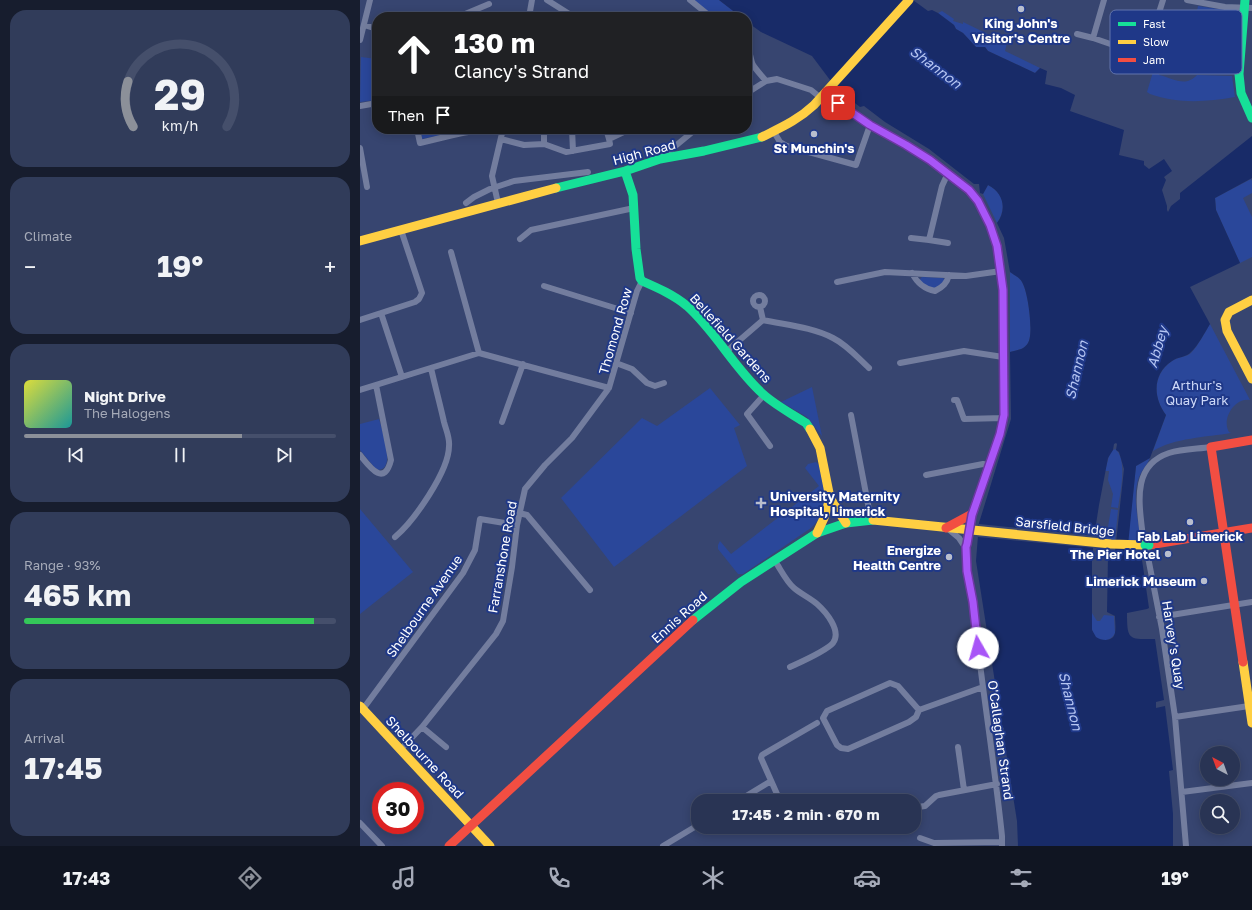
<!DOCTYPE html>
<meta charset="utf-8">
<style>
body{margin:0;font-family:"Golos Text",sans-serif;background:#313c5a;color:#f1f3f6;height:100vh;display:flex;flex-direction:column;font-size:15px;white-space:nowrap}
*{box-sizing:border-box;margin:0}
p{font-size:13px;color:#a5aab8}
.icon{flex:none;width:22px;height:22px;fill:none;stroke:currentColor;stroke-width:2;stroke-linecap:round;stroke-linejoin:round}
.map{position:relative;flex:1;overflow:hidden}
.drawer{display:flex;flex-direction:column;gap:10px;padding:10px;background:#171d2e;width:360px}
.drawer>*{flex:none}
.guide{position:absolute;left:12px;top:12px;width:380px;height:122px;border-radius:16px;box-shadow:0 2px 10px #0003,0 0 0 1px #454f6b;background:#202124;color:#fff;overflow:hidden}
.needle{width:26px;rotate:319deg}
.fabs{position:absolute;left:840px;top:746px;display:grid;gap:8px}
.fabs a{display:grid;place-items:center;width:40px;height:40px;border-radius:50%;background:#293454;box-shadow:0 2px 10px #0003,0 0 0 1px #454f6b;font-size:20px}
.speed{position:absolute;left:12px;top:782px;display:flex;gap:8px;font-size:20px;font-weight:700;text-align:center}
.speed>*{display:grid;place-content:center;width:52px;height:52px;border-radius:50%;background:#293454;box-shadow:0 2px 10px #0003,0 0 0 1px #454f6b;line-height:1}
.speed .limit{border:6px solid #d22;background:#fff;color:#111}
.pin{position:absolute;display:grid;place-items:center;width:34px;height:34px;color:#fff;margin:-17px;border-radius:8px;box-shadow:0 2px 6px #0006}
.me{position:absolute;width:44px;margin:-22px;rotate:353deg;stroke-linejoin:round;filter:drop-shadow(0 0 3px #0008)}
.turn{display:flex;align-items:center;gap:14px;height:84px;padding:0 16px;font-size:18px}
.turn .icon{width:52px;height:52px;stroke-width:2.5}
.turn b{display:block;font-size:28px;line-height:34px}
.then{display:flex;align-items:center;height:38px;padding:0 16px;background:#0003;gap:8px;font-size:15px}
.big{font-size:30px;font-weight:700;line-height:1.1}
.drawer .tile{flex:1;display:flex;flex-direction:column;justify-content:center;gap:6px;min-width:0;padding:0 14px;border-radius:16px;background:#313c5a}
.drawer .dial{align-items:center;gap:0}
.dial svg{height:104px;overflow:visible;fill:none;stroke:#454f6b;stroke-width:7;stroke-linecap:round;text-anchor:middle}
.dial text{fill:#f1f3f6;stroke:none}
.song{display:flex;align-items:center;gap:12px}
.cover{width:48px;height:48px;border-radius:6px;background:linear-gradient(135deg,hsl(60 70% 55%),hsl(180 70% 35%))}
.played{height:4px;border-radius:2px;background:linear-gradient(90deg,#8c9099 70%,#454f6b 70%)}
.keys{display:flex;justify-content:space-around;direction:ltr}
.heat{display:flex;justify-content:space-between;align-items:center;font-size:22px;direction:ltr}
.charge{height:6px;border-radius:3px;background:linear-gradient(90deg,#34c759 93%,#454f6b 0)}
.trip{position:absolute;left:331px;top:794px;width:230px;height:40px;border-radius:16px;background:#293454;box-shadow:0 2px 10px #0003,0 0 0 1px #454f6b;font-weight:700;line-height:40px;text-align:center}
.menu{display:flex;height:64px;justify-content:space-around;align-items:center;background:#101522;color:#a5aab8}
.menu .icon{width:28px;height:28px}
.menu .active{color:#8c9099}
.menu b{font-size:18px;color:#f1f3f6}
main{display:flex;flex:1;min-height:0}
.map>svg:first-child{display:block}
.green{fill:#2a479a}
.water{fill:#182b68;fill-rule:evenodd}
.pier{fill:#374570}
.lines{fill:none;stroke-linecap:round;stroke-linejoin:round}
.street{stroke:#737d9e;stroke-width:6}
.fast{stroke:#16e098;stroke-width:9}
.slow{stroke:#ffcf43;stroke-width:9}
.jam{stroke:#f24e42;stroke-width:9}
.fast-bridge{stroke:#16e098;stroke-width:9}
.route-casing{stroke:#6d37a1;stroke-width:10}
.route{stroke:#a855f7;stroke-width:7}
.poi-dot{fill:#b9becd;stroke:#1f3888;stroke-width:1.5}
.labels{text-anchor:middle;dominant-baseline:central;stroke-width:4;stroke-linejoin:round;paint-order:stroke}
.poi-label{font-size:13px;font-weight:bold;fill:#fff;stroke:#1f3888}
.street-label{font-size:13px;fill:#fff;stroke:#1f3888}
.park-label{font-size:13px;fill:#ced9f8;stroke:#1f3888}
.water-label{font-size:14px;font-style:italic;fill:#b5c5f2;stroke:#1f3888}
.key{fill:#1f3888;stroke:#6274ac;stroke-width:1}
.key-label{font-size:11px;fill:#fff}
</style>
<main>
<section class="drawer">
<div class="tile dial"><svg viewBox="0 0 100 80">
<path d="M14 69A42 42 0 1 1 86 69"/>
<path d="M14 69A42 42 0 0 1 10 34" stroke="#8c9099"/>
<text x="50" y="56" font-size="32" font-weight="700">29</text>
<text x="50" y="72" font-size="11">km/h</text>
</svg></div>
<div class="tile"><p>Climate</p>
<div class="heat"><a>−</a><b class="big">19°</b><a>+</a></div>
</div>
<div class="tile">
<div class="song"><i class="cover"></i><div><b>Night Drive</b><p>The Halogens</p></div></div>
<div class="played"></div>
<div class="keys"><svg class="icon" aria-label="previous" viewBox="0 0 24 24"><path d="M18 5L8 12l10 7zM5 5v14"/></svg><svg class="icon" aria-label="pause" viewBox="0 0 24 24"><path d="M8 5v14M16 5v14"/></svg><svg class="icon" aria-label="next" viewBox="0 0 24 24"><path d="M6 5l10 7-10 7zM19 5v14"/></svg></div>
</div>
<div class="tile"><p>Range · 93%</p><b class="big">465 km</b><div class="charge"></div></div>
<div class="tile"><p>Arrival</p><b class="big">17:45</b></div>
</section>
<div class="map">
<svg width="892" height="846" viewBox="0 0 892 846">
<rect width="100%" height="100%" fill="#374570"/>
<path class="green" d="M333 0H359L381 17H355Z
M838 6 872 11 878 17 872 59V69H846L845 63H843L842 68H838L829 62 793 56 796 44 829 50Z
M582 11 594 19 593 21 603 24V22L636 38 637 43 639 45H645L647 43 645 51 680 68 675 73 628 51 625 47H616L603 33 596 29 594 25 578 13Z
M1 57 17 59V100L0 102Z
M795 65 801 67 799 75C813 78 825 88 837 75L872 76 875 97C846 102 818 104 790 94L787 92Z
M60 129H81L82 130H85L86 134 62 139Z
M891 179 892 181V193L883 198 892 217V257L880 263 856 210 855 198Z
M628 185C644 193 647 209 637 223L623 194Z
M650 272C654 275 660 278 662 282 668 291 674 334 668 343 664 350 657 350 650 352Z
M562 277 583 278 585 280C575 292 570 290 559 280Z
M850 324 890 400C875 397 861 419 869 432L871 433C847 437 814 438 793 451L806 415C793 398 792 375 812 361 817 357 827 357 831 353 838 346 845 332 850 324Z
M452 387 462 436 447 417 421 402Z
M350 388 380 425 374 428 387 466 254 567 201 498 282 418 297 426Z
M19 419C22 428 30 456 26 464 25 468 22 469 19 470L15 468 0 450V424Z
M755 449C768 458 760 494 758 508L751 507 753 494 748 480 749 471H745L750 452Z
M790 458C787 465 782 470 779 477 772 495 778 521 781 539L779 541 768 540 776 466Z
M456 462 459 465C465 490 472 508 451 528L383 574H378L358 549V545L360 541 371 554 459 486 445 468 448 464Z
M0 509 53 572 0 614Z
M751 509 758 510 755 540 746 539Z
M732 613 737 621H740L744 615 754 616 755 633C751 642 737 644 733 633 731 627 732 619 732 613Z"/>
<path class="water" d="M359 0H553L568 11 572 10 578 13 594 25 596 29 603 33 616 47H625L628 51 675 73 680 68 687 71 685 84 701 88 715 95 710 111 764 130 759 155 784 161V165L789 169 804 159 812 171 804 177 806 180 802 190 807 206V210L808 212 811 206 820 199V193L892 136V178L855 198 856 210 880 263 830 287 850 324C845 332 838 346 831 352 827 357 817 357 812 361 792 374 793 398 806 415L790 458 776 466 767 555 782 560 789 608 787 609 767 613C767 641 769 639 795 639L804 700 796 702V708L805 706 813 770 809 771 813 814V846H658L657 821 643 733 644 728 642 727 616 561 619 523 651 419 650 352C657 350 664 350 668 343 674 334 668 291 662 282 660 278 654 275 650 272L644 238 637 223C647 210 644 193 628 185L623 194 620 193 619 184H614L569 149 525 122 504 106 500 107 476 88 452 56 401 32 387 22V17H381ZM756 443 757 444 756 450 759 452 764 469 755 552 754 554 748 556 747 612 755 616C755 621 756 628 755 633 753 642 742 641 736 637L732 630V560L734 537 739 505 748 458 753 450 754 444Z"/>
<path class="pier" d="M619 524 736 536 735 548 618 537Z"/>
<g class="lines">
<path class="street" d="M187 0 214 17
M330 0 351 17
M827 0 865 7 892 8
M98 17 129 4
M169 17 172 0
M4 25 17 29
M717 34 733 38 788 57 793 44 796 22 803 0
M733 38 744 0
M0 40 10 0
M387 46C391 53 390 59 393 65 397 71 402 76 406 81
M387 93 406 81 417 79 451 90 461 98
M465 94 510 125 546 145 570 160 609 189 618 201 630 225 637 246 643 290 644 415C635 457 613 496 608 539 607 543 605 547 605 551 604 569 611 587 613 605 621 682 634 759 642 836V846
M0 106 17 103
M57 129 60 143 89 136 88 129
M212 129 213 151
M414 132 420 142 427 146 496 165 510 125
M89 136C108 132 123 127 142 133
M141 139 164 145 184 144 206 152 250 144 249 139 246 129
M249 139 270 129
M184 144V129
M0 148 7 187
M302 157 336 129
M106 203 114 197 130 189 154 181 228 172
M138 203 132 176 143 129
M551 238 569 240 582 186 588 173
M160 239 171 230 274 208
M569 240 588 243
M91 252 119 353
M552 273C557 283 564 289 575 291 583 287 587 283 589 275
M477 282 525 272 606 276 641 271
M184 286 271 313
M393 301a6 6 0 1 1 12 0a6 6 0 1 1-12 0Z
M21 313 42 377
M0 320 55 302 59 299 62 293 41 230
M403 320C426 325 452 327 473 338 487 345 497 357 509 368
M367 351 403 320 400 307
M256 363 272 369 287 383 295 386 304 383
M540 363 604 351 643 357
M0 390 119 353 249 388
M404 395 387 414 410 446
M594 400H597L604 419 643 418
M491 415 511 520
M142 422 163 364
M0 455C9 466 24 488 31 460L16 385
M566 475 623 464 629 465
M159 513 167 515 230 590
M587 528 599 538 605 547
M35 537C54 521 89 471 89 446 90 438 86 430 84 422 80 404 75 386 71 368
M783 538C780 507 770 466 809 453 822 449 837 449 851 447
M787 552 802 629 815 717 826 846
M415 561C421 570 426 581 434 588 441 594 450 598 457 604 466 612 482 631 473 643 466 651 441 662 430 667
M799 617 892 602
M3 709 103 573 115 550 120 519 157 525
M559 710 538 686 530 683 467 711 463 718 477 745 481 748 488 749 549 722 556 717 559 710 623 687
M815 717 889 706
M62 727 86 747
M598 747 604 790
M41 749 62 727 136 634 143 621 152 567 157 525 165 489 185 465 212 438 249 388 277 291 282 281
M822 792 892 783
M417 794 401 758 402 755 457 723
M378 801 411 781
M558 807 565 806 576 796 579 795 637 784
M0 823 22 846
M560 838 574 843 642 842
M303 846 338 825"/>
<path class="fast" d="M885 0 879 74 881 93 892 118
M265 171 273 195 276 249 280 278 282 281C298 288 314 295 327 306 356 332 374 368 403 394 415 405 432 414 446 423L450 429
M196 188 265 171 300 159 344 151 402 137
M333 620 381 582 457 533 486 523 513 520"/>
<path class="slow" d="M402 137C422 127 438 120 454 105L549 0
M0 241 196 188
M892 300 869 312 865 320 867 331 892 379
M450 429 460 448 470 498 486 523
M513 520 751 544 785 545
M457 533 464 518 470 498
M883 662 892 723
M0 706 130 846"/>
<path class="jam" d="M586 528 612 514
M789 545 892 528
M883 662 851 447 892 440
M89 846 333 620"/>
<path class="fast-bridge" d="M785 545H789"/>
</g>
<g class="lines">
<defs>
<path id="route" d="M478 103 510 125 546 145 570 160 609 190 618 201 630 225 637 246 643 290 644 415 640 434 612 515 607 544 606 547 607 571 613 602 618 648"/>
</defs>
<use href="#route" class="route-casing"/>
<use href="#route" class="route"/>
</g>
<g class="poi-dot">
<circle cx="661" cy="9" r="4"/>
<circle cx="454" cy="134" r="4"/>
<path d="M399 497h4v4h4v4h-4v4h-4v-4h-4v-4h4z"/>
<circle cx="830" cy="522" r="4"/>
<circle cx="808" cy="554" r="4"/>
<circle cx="589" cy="557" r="4"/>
<circle cx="844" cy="581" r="4"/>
</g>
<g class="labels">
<g class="poi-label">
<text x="661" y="23">King John's<tspan x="661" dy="15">Visitor's Centre</tspan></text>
<text x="454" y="148">St Munchin's</text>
<text x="410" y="496" text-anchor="start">University Maternity<tspan x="410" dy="15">Hospital, Limerick</tspan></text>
<text x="830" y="536">Fab Lab Limerick</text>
<text x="581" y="550" text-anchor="end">Energize<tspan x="581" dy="15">Health Centre</tspan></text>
<text x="800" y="554" text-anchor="end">The Pier Hotel</text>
<text x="836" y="581" text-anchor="end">Limerick Museum</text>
</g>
<g class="street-label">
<text transform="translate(284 152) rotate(-15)">High Road</text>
<text transform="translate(255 331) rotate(-74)">Thomond Row</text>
<text transform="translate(371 338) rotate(48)">Bellefield Gardens</text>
<text transform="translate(705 526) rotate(6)">Sarsfield Bridge</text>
<text transform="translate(142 557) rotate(-80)">Farranshone Road</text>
<text transform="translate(64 606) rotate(-55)">Shelbourne Avenue</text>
<text transform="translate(319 617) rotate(-42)">Ennis Road</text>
<text transform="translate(814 645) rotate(81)">Harvey's Quay</text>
<text transform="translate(641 740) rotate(82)">O'Callaghan Strand</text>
<text transform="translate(65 757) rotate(47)">Shelbourne Road</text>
</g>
<g class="park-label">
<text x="837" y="385">Arthur's<tspan x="837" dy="15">Quay Park</tspan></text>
</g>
<g class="water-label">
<text transform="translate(576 67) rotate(37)">Shannon</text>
<text transform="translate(797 347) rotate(-74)">Abbey</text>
<text transform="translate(716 370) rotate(-77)">Shannon</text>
<text transform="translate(711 701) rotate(76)">Shannon</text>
</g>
</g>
<rect x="750" y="10" width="132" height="64" rx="6" class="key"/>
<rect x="758" y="22" width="18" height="4" fill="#16e098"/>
<rect x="758" y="40" width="18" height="4" fill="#ffcf43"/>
<rect x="758" y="58" width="18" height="4" fill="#f24e42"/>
<g class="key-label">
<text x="783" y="28">Fast</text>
<text x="783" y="46">Slow</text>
<text x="783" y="64">Jam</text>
</g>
</svg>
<div class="fabs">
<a><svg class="needle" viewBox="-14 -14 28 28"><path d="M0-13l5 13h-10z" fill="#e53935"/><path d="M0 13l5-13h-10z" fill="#a5aab8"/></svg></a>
<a><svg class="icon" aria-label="search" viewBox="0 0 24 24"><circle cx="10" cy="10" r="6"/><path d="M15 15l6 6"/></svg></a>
</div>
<div class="speed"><div class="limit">30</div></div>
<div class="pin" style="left:478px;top:103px;background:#d93025"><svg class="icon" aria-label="arrive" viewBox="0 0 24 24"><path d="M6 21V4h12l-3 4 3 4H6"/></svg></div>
<svg class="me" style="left:618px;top:648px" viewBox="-20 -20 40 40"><circle r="19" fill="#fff"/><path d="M0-13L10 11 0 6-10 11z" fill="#a855f7"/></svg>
<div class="trip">17:45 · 2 min · 670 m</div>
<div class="guide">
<div class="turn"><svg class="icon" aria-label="ahead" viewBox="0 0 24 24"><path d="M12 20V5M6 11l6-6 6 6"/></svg><div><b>130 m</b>Clancy's Strand</div></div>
<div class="then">Then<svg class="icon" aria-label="arrive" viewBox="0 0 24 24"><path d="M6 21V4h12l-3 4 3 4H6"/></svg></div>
</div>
</div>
</main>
<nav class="menu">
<b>17:43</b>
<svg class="icon active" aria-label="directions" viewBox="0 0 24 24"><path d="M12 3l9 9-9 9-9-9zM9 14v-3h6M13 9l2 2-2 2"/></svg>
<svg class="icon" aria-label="music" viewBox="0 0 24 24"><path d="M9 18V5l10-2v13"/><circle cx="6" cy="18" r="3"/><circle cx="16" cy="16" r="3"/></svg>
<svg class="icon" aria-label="phone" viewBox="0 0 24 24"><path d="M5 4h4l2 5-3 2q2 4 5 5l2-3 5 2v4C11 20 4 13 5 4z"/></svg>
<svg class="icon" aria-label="climate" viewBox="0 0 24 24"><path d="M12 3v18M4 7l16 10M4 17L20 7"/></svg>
<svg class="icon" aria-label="car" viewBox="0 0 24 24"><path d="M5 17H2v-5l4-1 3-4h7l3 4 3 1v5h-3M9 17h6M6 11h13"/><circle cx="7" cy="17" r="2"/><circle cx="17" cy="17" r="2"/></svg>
<svg class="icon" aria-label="filters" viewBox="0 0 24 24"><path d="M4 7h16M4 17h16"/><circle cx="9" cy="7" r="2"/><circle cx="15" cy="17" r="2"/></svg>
<b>19°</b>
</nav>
